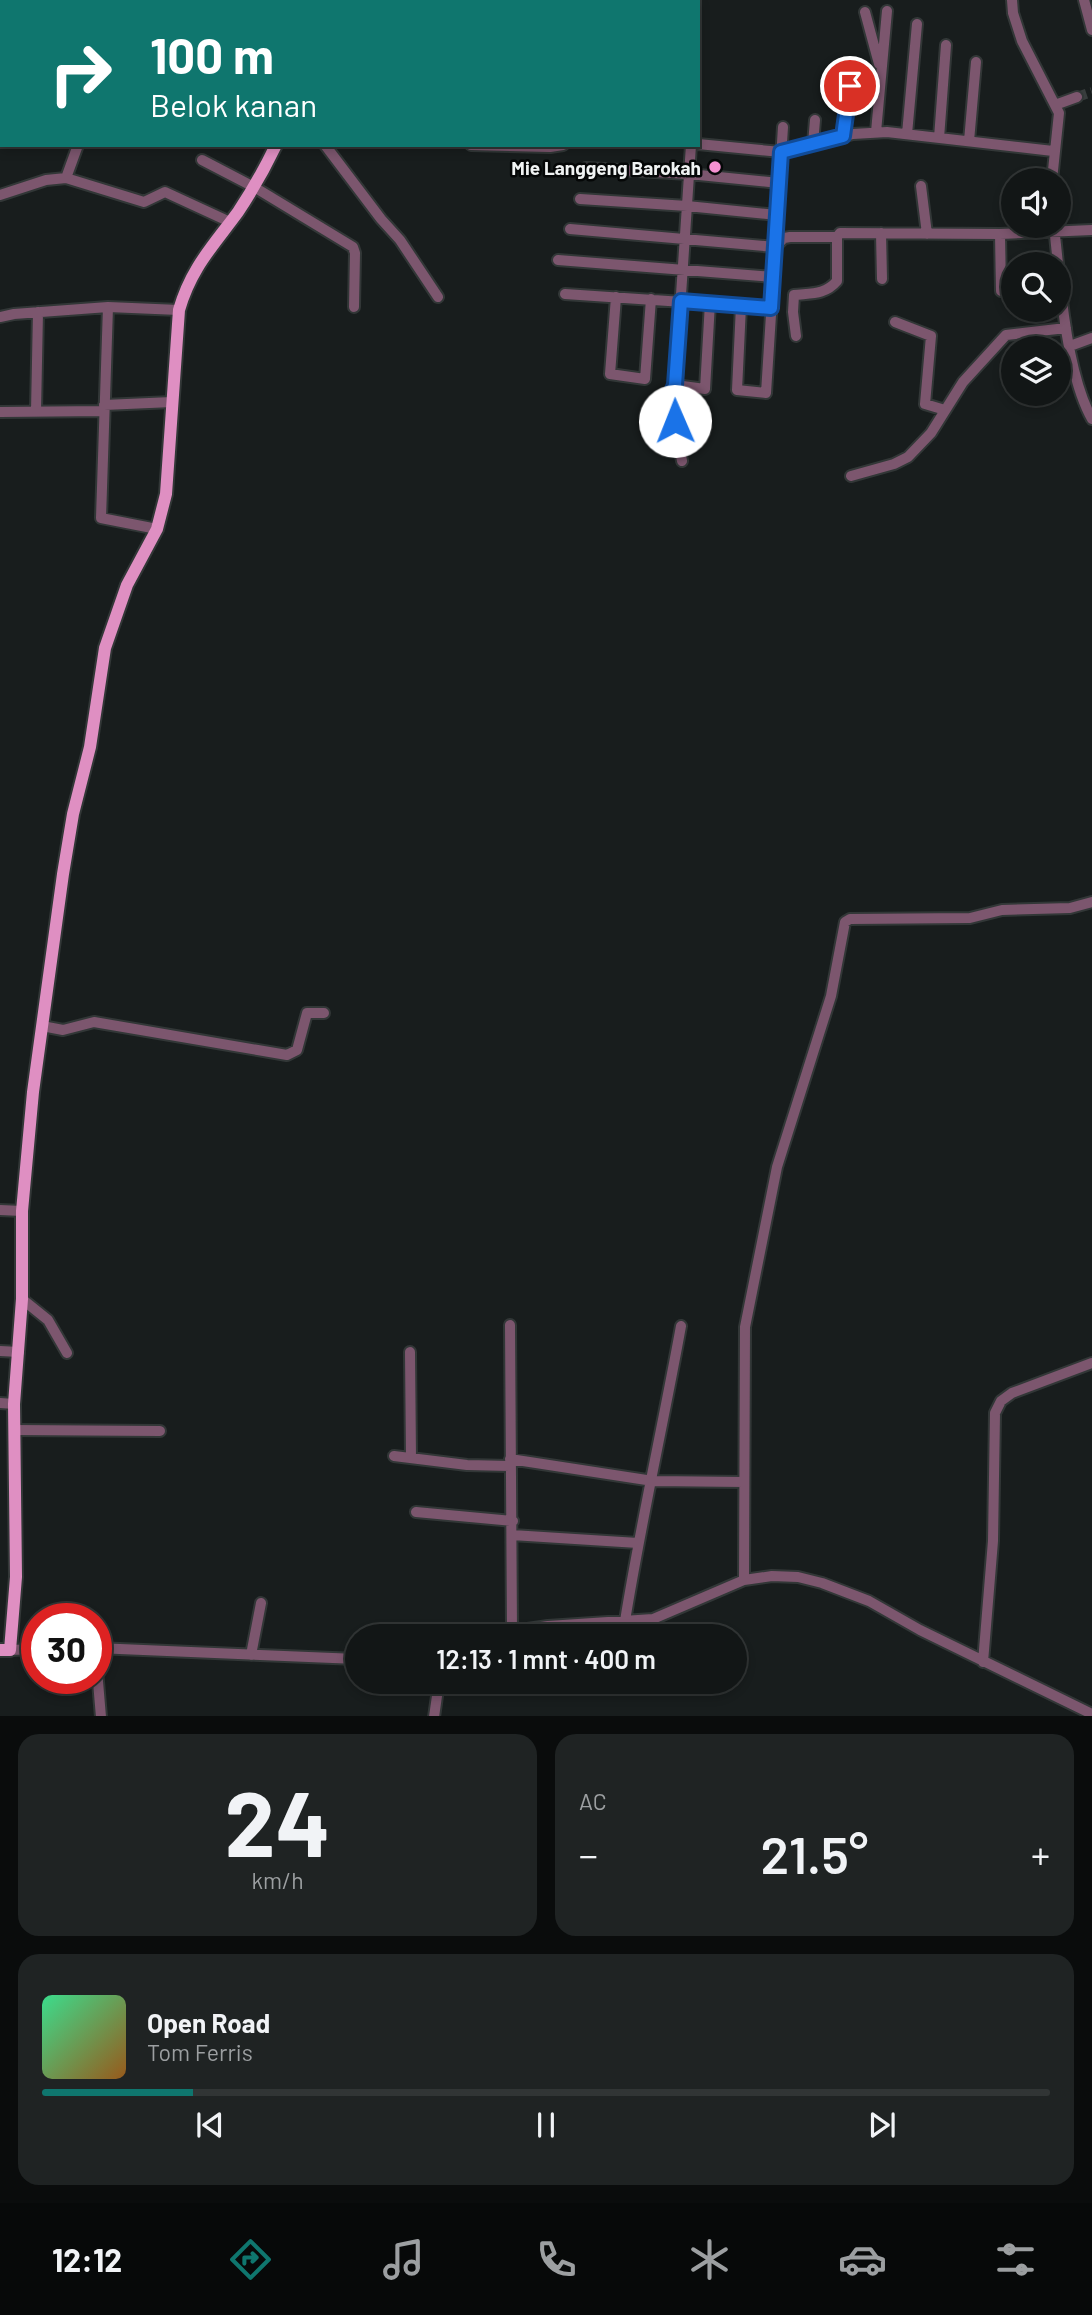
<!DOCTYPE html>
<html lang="id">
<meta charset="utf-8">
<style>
body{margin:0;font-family:Barlow,sans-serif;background:#1f2323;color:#f1f3f6;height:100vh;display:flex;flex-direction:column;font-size:26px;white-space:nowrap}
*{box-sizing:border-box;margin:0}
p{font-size:23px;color:#9c9fa1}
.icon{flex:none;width:38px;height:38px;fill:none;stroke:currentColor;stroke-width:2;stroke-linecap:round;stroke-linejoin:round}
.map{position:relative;height:1716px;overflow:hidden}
.panel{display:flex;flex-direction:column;gap:18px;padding:18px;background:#0a0c0c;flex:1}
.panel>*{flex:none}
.hud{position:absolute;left:0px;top:0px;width:700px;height:147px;box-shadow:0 4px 10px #0003,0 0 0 2px #313535;background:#0f766e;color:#fff;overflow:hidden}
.fabs{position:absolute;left:1001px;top:168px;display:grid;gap:14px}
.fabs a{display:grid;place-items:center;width:70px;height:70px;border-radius:50%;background:#121616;box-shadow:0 4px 10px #0003,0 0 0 2px #313535;font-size:35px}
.speed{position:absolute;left:21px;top:1603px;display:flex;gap:14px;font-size:35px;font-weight:700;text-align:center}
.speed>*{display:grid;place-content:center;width:91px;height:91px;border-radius:50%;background:#121616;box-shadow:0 4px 10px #0003,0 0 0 2px #313535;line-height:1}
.speed .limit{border:10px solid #d22;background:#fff;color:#111}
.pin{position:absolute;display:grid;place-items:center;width:60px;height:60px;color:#fff;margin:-30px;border:4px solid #fff;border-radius:50%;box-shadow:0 2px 7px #0007}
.me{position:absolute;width:77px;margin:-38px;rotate:359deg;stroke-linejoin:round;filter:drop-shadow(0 0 5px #0008)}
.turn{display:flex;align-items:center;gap:24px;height:147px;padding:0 35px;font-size:32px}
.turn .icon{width:91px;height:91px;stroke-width:2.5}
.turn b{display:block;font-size:49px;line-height:60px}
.big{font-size:52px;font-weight:600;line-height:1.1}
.panel .widget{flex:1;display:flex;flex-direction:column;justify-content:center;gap:10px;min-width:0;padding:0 24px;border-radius:21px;background:#1f2323}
.panel .dial{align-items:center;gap:0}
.dial b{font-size:91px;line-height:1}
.song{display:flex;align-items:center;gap:21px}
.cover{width:84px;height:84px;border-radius:10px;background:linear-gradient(135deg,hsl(150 70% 55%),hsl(30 70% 35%))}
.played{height:7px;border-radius:4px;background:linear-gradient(90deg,#0f766e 15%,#313535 15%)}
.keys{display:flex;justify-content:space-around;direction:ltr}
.heat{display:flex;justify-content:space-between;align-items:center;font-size:38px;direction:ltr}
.panel .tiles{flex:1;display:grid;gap:18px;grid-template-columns:1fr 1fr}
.widget:last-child{grid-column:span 2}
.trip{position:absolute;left:345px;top:1624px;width:402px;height:70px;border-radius:35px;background:#121616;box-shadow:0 4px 10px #0003,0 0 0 2px #313535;font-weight:600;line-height:70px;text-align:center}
.dock{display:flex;height:112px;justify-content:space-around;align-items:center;background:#070909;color:#9c9fa1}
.dock .icon{width:49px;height:49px}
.dock .on{color:#0f766e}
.dock b{font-size:32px;color:#f1f3f6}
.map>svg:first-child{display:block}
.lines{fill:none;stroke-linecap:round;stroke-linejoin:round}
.minor-tunnel{stroke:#383d3d;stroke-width:10;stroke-dasharray:10 5;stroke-linecap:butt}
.minor-casing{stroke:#323737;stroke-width:14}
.major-casing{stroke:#323737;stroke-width:16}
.minor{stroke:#7c566e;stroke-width:10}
.major{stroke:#df8fc2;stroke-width:12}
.route-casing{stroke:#114b97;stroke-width:18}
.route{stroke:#1a73e8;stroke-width:12}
.poi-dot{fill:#f591d1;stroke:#050707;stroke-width:2.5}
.labels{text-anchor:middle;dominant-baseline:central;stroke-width:5;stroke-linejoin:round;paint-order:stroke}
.poi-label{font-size:19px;font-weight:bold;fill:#f0f3f3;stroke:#050707;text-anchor:end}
</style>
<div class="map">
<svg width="1092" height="1717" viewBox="0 0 1092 1717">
<rect width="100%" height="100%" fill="#181d1d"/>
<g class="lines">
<path class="minor-tunnel" d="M1077 97 1092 92"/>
<defs>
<path id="minor" d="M179 0V2
M337 0V2
M1012 0 1013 13 1022 41 1059 113 1052 180
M1084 0 1092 30
M26 2 31 0
M865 12 879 64
M1055 105 1077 97
M876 132 887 11
M907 134 917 24
M843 136 850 86
M939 138 946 45
M969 141 976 62
M698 144 781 152 853 134 887 132 1053 151
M813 144 815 120
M325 145 381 219 400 240 438 297
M471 145 550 147 563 145
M202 160 254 187 353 247 355 253 354 307
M586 168 689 174 779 183
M66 178 78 145
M921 186 927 234
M0 195 46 180 66 178 144 202 165 192 230 222
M580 199 687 206 777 215
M1054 226 1058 264
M570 229 775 247 784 238 790 237H837
M881 233 882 279
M1000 234 1001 291
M558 260 773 277
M1059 272C1063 316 1071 382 1092 419
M565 294 771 308
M616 297 610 374 645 379 651 299
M741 306 737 390 766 393 783 127
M108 307 101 518 157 529
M0 317 14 314 108 307 179 310
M895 322 931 336 925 404 945 410
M796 336 793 312 794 295C811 293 825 295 837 281V237L840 233 1000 234 1092 230
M1070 346 1092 338
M675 385 705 389 710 303
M104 405 172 402
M36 411 38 312
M0 412 104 411
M682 461 670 397 675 385 691 145
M851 476 894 464 908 457 931 433 963 382 1006 335 1066 328
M42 1026 63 1030 94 1022 287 1055 297 1050 307 1013H324
M0 1210 22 1211
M22 1299 48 1320 67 1353
M510 1325 512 1631
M0 1351 19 1352
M410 1352 411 1458
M0 1403 14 1404
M14 1430 160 1431
M394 1456 467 1465 510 1466
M510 1459 653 1481 744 1482
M416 1512 513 1521
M512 1535 638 1543
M744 1580 745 1327 777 1167 831 996 845 922 850 919 970 918 1002 910 1070 908 1092 902
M625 1621C641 1522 663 1425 681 1326
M480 1636 548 1626 653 1619 744 1580 772 1576 798 1577 822 1583 869 1601 920 1630 1092 1714
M96 1648 357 1659
M10 1650 37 1649
M251 1655 261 1603
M96 1658 101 1717
M983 1662 993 1541 995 1413 1001 1401 1012 1393 1092 1363
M434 1717 439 1682"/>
<path id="major" d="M406 2 407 0
M0 1650H10L16 1577 14 1404 22 1299V1211L33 1092 63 874 73 814 90 747 105 648 127 585 157 529 166 494 179 310C191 268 213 246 238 212 252 191 265 168 276 145"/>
</defs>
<use href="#minor" class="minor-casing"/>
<use href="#major" class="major-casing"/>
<use href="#minor" class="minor"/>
<use href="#major" class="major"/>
</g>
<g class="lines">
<defs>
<path id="route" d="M675 421 670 397 675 385 681 301 771 308 781 152 843 136 850 86"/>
</defs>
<use href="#route" class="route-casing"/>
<use href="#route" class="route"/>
</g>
<circle class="poi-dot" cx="715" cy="167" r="7"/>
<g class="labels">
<g class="poi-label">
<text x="701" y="167">Mie Langgeng Barokah</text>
</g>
</g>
</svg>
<div class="fabs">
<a><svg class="icon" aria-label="sound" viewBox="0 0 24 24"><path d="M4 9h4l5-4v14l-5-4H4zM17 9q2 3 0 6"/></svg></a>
<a><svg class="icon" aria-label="search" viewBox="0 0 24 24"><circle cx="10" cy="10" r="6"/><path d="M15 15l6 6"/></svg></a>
<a><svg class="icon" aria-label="layers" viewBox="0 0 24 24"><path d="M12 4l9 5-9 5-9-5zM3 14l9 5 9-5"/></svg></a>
</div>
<div class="speed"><div class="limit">30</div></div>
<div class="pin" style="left:850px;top:86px;background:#d93025"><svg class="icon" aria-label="arrive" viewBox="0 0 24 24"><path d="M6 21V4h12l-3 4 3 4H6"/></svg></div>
<svg class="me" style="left:675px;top:421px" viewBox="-20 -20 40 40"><circle r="19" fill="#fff"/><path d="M0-13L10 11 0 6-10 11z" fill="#1a73e8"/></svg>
<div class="trip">12:13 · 1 mnt · 400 m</div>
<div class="hud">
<div class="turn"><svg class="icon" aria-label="right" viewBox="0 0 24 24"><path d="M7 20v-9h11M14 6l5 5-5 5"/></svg><div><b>100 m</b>Belok kanan</div></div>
</div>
</div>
<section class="panel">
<div class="tiles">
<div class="widget dial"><b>24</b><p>km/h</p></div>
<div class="widget"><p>AC</p>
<div class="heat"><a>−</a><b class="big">21.5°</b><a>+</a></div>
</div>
<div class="widget">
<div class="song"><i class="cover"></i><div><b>Open Road</b><p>Tom Ferris</p></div></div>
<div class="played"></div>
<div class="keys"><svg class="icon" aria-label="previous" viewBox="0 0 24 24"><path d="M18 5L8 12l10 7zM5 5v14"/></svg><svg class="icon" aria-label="pause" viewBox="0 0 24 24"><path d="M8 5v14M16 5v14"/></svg><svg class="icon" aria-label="next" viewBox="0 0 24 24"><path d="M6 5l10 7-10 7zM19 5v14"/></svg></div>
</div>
</div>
</section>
<nav class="dock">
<b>12:12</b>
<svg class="icon on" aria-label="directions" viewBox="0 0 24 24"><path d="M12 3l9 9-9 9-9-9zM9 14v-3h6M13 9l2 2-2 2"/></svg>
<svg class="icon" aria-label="music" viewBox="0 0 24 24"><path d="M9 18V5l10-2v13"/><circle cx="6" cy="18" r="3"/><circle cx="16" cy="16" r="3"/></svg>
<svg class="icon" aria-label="phone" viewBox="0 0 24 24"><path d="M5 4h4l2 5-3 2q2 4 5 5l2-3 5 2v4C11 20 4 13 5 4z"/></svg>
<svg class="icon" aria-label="climate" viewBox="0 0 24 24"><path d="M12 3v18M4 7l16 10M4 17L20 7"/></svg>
<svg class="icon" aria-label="car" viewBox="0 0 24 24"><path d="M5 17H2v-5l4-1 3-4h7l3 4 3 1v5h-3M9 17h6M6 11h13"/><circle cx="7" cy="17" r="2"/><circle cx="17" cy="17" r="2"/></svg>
<svg class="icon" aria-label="filters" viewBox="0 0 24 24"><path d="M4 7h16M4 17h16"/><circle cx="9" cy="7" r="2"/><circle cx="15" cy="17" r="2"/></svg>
</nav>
